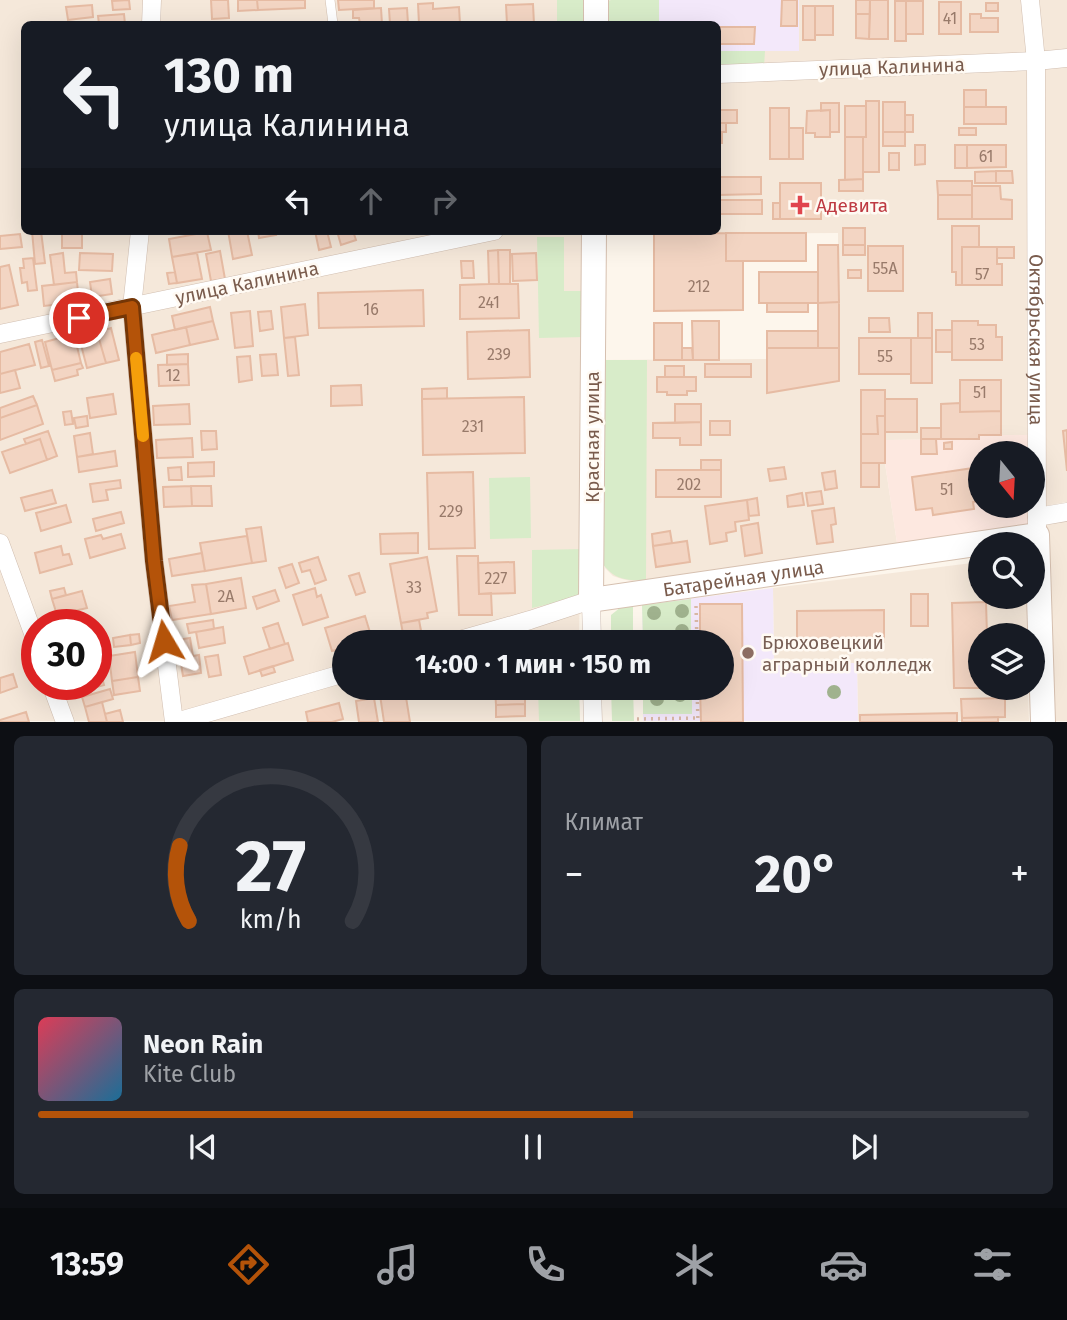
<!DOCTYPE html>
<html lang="ru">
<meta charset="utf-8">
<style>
body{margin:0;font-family:"Fira Sans",sans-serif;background:#242831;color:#f1f3f6;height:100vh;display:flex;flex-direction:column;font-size:26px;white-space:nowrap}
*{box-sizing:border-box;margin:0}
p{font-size:23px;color:#9ea1a6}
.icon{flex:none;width:38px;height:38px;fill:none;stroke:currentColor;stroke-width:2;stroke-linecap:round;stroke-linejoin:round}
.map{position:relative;height:722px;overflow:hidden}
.panel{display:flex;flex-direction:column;gap:14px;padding:14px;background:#0d0f14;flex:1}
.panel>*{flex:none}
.hud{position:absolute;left:21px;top:21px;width:700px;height:214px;border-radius:10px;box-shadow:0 7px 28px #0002;background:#171b24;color:#f1f3f6;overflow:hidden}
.needle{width:46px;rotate:162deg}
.tools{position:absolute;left:968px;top:441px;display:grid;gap:14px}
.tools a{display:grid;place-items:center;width:77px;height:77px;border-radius:50%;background:#171b24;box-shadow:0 7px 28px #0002;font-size:35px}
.speed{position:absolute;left:21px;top:609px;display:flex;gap:14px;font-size:35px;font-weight:700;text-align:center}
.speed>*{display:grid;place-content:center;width:91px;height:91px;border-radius:50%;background:#171b24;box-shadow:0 7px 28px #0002;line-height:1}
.speed .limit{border:10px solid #d22;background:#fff;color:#111}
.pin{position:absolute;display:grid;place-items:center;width:60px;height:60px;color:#fff;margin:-30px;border:4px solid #fff;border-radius:50%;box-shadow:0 2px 7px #0007}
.me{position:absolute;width:77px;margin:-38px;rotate:353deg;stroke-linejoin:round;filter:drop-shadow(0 0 5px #0008)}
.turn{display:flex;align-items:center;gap:24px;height:147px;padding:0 28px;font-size:32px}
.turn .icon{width:91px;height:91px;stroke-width:2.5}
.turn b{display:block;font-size:49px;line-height:60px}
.lanes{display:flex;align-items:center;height:66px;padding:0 28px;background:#0003;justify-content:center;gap:35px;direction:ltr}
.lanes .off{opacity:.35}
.big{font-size:52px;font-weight:700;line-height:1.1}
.panel .tile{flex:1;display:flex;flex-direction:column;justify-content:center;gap:10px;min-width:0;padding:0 24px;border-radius:10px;background:#242831}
.panel .dial{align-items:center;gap:0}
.dial svg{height:182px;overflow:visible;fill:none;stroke:#363941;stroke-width:7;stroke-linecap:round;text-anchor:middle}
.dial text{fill:#f1f3f6;stroke:none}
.song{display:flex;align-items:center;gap:21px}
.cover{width:84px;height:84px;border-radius:10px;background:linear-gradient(135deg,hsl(350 70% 55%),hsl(200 70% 35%))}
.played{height:7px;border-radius:4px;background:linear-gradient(90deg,#b45309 60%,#363941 60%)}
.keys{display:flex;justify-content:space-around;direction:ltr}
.heat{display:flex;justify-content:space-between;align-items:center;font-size:38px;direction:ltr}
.panel .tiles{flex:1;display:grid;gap:14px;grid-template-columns:1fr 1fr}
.tile:last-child{grid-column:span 2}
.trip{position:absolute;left:332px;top:630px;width:402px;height:70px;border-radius:35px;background:#171b24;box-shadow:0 7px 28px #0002;font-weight:700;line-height:70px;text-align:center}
.tab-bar{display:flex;height:112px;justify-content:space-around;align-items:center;background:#090b0e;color:#9ea1a6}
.tab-bar .icon{width:49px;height:49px}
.tab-bar .on{color:#b45309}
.tab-bar b{font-size:32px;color:#f1f3f6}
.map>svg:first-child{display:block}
.residential{fill:#f5e8da;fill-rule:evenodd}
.commercial{fill:#fde8e0}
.education{fill:#f3e8fa}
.green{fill:#d8ecc9}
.building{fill:#f3d5c3;stroke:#e6bba3;stroke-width:2}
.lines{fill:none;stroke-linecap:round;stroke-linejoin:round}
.lane-casing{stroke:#d1beb0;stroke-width:10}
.street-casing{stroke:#d1beb0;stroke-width:19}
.secondary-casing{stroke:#d6c0b0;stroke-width:26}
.path{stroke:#d9b8a5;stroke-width:3.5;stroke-dasharray:2 5;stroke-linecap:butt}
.lane{stroke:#fff;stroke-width:9}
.street{stroke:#fff;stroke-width:18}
.secondary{stroke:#fff;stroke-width:24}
.tree{fill:#a0b28e}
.route-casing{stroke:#753606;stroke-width:18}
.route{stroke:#b45309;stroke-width:12}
.slow{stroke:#f59e0b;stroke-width:12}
.health-dot{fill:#e0444e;stroke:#fffaf3;stroke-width:2.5}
.education-dot{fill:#8d6e63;stroke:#fffaf3;stroke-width:2.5}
.labels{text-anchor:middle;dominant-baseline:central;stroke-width:5;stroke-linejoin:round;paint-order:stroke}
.number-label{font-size:16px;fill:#987a6a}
.street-label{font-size:19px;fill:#7a5c4d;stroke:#fffaf3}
.health-label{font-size:19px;fill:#be3a42;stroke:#fffaf3;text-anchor:start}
.education-label{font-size:19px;fill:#785e54;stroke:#fffaf3;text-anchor:start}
</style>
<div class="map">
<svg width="1067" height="722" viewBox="0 0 1067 722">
<rect width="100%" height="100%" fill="#fdf6ec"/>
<path class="residential" d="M0 0H589L588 24H24V231H585L579 642H345V688H579L580 721H0ZM37 625H96V684H37Z
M602 0H1067V502L1029 509 1032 453 979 435V439L886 440 885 463 897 543 646 580 631 581 622 579 613 576 605 568 600 360 767 359 768 393 838 381V233L654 234V231H718V24H602Z
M1067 519V721H1052L1046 522Z
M980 562V597H1026L1027 635H980V688H1028L1029 721H858L857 663 774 664 773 588Z"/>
<path class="commercial" d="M979 435H1028V453H980V506H1029V525L897 543 885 463V440L979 439Z"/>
<path class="education" d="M659 0H799V51H718V24H659Z
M773 588 774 664 857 663 858 721H643V688H723V642H643L642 605Z"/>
<path class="green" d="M557 0H589L588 24H557Z
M611 0H659V24H602V4Z
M718 51H765L764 67 718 68Z
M537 237H564V291H585V337L539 338Z
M600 360H647L646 580C623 581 613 579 599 559Z
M530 477 531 538 490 539 489 478Z
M585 549V590L576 598 532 608V550Z
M691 599V642H643L642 605Z
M633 605V642H611V615L621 607Z
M571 630 577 633 579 642H538V630Z
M538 688H579L580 721H539Z
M611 688H633L634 721H612Z
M643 688H692V714H643Z"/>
<path class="building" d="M129 0 130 9 113 10 112 1Z
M211 0H228L229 18 212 19Z
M238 0H257L258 10 238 11Z
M257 0H305V8L258 10Z
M338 0H374V8L339 10Z
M782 0H797V26H781Z
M856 0H870V14H856Z
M870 0H888V39H869Z
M895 1H906V41H895Z
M906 1H923V34H906Z
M939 2H961V34H939Z
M433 3V9L459 7 460 24H419L418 4Z
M986 3H998V11H986Z
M533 4 534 24H507L506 5Z
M92 5 93 17 68 20 66 7Z
M803 6H815V40H803Z
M815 6H833V35H815Z
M381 8 382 24H360L359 18H353V10Z
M407 8 408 24H390L389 9Z
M124 14 125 24H99L98 16Z
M856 14H870L869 39 856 38Z
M970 14H981V18H998V32H970Z
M718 27H755L754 44H718Z
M964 90H986V107H964Z
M866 101H879V172H863V137H866Z
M883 102H905V132H883Z
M821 103H839V132H830V110L821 111Z
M845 106H866V137H845Z
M964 107H1006V124H964Z
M770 108H789V159H770Z
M718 110H737V123H718Z
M830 110V137H815V133H806L807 111Z
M905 115H913V132H905Z
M718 123H726V132H722V143H718Z
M789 128H803V159H789Z
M959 128H976V135H959Z
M883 132H905V146H883Z
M845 137H863V179L845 180Z
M915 145H925V164L915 165Z
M955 145H967V168H955Z
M967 145H1006V167L967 168Z
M889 153H899V170H889Z
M996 171V183H975V172Z
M996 171H1012L1013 183H996Z
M718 177H761V194L718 195Z
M863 179V191H839V180Z
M937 181H972V195H938Z
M780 183H821V219H780Z
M972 186H1000L1001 199 1012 200V219H972Z
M938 195H972V219H938Z
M718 200H762V214H718Z
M773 203H780V219H773Z
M952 226H979V247H962V285H956V272H952Z
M843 228H865V245H843Z
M32 231H41L45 263 35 264Z
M62 231 82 232V248H62Z
M228 231H247L252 255 233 259Z
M258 231H275L276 235 259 238Z
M315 231H327L331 247 319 250Z
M337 231H353L356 240 341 245Z
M207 232 211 250 172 257 169 239Z
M726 233V261H743V310L654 311V234Z
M726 233H806V261H726Z
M20 234 22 247 0 249V236Z
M818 245H838L839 302 818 303Z
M843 245H865V255H843Z
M868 246H903V291H868Z
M962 247H997V264H1002V285H962Z
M997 247H1014V258H997Z
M498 250H510V284H499Z
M498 250 499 284H489L488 251Z
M220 251 225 279 211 281 206 254Z
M63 253 65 273 76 272 77 282 54 285 50 255Z
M80 253 113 254 112 271 79 270Z
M197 253 202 279 177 283 172 257Z
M536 253 537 280 513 281 512 254Z
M33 258 37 290 28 291 27 282 22 283 20 268H24L23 259Z
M461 261H473L474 278H462Z
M9 265 18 305 0 309V267Z
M848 270H861V278H848Z
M175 272 177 283 169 284 167 273Z
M759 272H818V303H759Z
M110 279 112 294 92 297 90 282Z
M77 282 79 302 44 306 42 286Z
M489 284H518L519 318 460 319V285Z
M423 290 424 326 319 328 318 293Z
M839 302V348H818V303Z
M767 303H808V312H767Z
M305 304 308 335 284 338 281 307Z
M210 307 213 321 175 330 172 316Z
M250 311 253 346 235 348 231 313Z
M271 311 273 329 260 331 258 312Z
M918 313H932V338H918Z
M869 318H889L890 332H869Z
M213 321 218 339 190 345 186 327Z
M692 321H719V360H693Z
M952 321H978V325H996V337H1002V360H952Z
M654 323H682V360H654Z
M186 327 190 345 156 353 152 335Z
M111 328 119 360 106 363 97 332Z
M529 330 530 377 468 379 467 332Z
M936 330H952V352H936Z
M767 331H818V348H767Z
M97 332 106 363 87 368 79 337Z
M74 334 81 363 52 370 45 342Z
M295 337 299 375 288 376 284 338Z
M859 338H911V374H859Z
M911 338H932V383H911Z
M42 340 49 366 41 368 35 342Z
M29 344 35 365 0 374V352Z
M682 348H692L693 360H682Z
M767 348H839V381L767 393Z
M188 354V364L167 365V355Z
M276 354 278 375 262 376 260 355Z
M250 356 252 380 239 382 237 357Z
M81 363 83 368 77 370 78 375 55 381 52 370Z
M188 364 189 385 159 386 158 365Z
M705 364H751V377H705Z
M665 366H684V377H665Z
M15 370 20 388 0 393V374Z
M657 377H696V391H687V395H667V392H657Z
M960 380H1001V411L960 412Z
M361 385 362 405 331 406V386Z
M447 388V399H422V389Z
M861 390H885V416H877L878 434H861Z
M113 394 116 414 90 418 87 398Z
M33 396 37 405 0 418V408Z
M524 397 525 453 423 455 422 399Z
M885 399H917V432H885Z
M960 403V412L1001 411V435H979V439H941V404Z
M189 404 190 424 154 425 153 406Z
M675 404H701V422L675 423Z
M37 405 43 424 0 440V418Z
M71 411 73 424 65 425 63 412Z
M87 416 88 426 76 428 74 418Z
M877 416H885V463H861V434H878Z
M710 421H730V435H710Z
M701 422V445H680V438H653V423Z
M921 428H941V439H921Z
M1067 430V471L1063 431Z
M48 431 57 456 47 460 40 439 26 444 24 439Z
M201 431H216L217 449 202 450Z
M90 433 93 454 77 457 74 436Z
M192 438 193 457 157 458 156 440Z
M40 439 47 460 10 473 2 452Z
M921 439H936L937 454H921Z
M952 442V449H944V443Z
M115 451 117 466 79 472 77 457Z
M701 460H721V470H701Z
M214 462V476L188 477V463Z
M861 463H879V487H861Z
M181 467 182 480H169L168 468Z
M784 467 786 479 770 481 768 469Z
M980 467V501L973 502 974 509 933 515 932 508 916 510 912 477Z
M656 470H721V497H656Z
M835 471 837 488 825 490 822 473Z
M473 472 475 548 429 549 427 473Z
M120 480 121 488 106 490 108 500 93 502 90 484Z
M191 486 192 506 164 507 163 487Z
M191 486H211L212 506H192Z
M52 490 56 503 25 511 21 498Z
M821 491 823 504 808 506 806 493Z
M802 493 804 505 788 507 787 496Z
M757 498 759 515 749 516 747 500Z
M747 500 749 520 735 522 736 531 726 533 727 541 710 544 705 506Z
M66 505 71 522 41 531 36 513Z
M834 508 836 524 831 525 833 542 817 544 812 511Z
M121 512 124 523 96 531 93 519Z
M758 523 762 553 745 556 741 526Z
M261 527 266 561 252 563 246 529Z
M670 531 672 543 653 546 652 534Z
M418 533V553L381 554 380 534Z
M121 534 125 548 90 558 85 539 101 535 103 539Z
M247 536 252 563 205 571 200 543Z
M687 541 690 562 656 567 653 546Z
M61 546 63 555 69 554 72 564 40 573 35 553Z
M202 553 205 571 172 576 169 559Z
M457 556H478L479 594 491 593 492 615H459Z
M318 557 326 580 315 584 310 570 302 572 299 563Z
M427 557 437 611 427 613 428 618 401 623 390 564Z
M514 562 515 593 479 594 478 563Z
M292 564 299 583 286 588 279 568Z
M359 573 365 592 356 595 349 576Z
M241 578 246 608 211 614 206 584Z
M206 584 211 614 172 620 169 606 195 602 192 585Z
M64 588 66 595 52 599 50 591Z
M315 588 317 597 321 595 328 617 303 625 293 595Z
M275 590 279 601 257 609 253 597Z
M82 591 87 608 57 615 52 599Z
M911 594H928V626H911Z
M986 602 987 635H980V688H954L952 603Z
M700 604H742L743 722H701L700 688H723V642H700Z
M884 610V642L797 643V611Z
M365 616 372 639 361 642H345V648L332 651 325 628Z
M213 620 214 629 189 633 187 624Z
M419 620 422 636 404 639 401 623Z
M278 623 285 644 270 649 263 628Z
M223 627 225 643 199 648 196 632Z
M96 632H99L104 650 96 652Z
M139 634 140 643 131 645 130 635Z
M130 635 131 645 114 647 113 638Z
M190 638 193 656 199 655 201 673 183 676 177 640Z
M288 643 293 660 249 674 244 657Z
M135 652 138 677 112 681 109 656Z
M218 655 221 675 209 677 205 657Z
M96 661H98L104 685 89 689 88 684H96Z
M273 666 275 672 262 676 260 670Z
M13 674 17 687 0 693V678Z
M138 677 140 691 114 695 112 681Z
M495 688H525V704L496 705Z
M110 689 113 699 85 707 82 697Z
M405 691 410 722H384L380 695Z
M374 698 378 722H359L356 701Z
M1005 698V717L962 718 961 699Z
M102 702 107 722H89L85 707Z
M339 703 343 719 332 722H308L306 712Z
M525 704V716L496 717V705Z
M120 710 123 722H107L105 714Z
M26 712 29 722H0V720Z
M957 713V722H860V715Z
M998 717V722H962V718Z"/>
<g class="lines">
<defs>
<path id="lane" d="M330 0 333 24"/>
<g id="street">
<path id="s1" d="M1030 0 1036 61 1037 535"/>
<path d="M151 24 152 0"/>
<path d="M718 74 1036 61 1067 58"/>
<path d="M140 231 132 307 154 561 174 722"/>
<path d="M0 334 494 231"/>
<path d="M1037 517 1067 512"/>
<path d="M0 543 37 644"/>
<path d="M453 642 530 620 591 600 592 642"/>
<path d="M51 684 65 722"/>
<path d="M592 688 593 722"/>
<path d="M176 722 345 673"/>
</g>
<g id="secondary">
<path d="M596 24V0"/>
<path id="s2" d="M594 231 591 600 1037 535 1043 722"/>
</g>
</defs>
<use href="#lane" class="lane-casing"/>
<use href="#street" class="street-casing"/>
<use href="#secondary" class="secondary-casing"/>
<path class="path" d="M696 606 697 642
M697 688 698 722
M637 719 698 718"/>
<use href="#lane" class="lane"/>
<use href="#street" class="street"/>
<use href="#secondary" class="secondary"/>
</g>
<g class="tree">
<circle cx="682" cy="611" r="7"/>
<circle cx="654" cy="613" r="7"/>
<circle cx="682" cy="631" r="7"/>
<circle cx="834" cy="692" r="7"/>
<circle cx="680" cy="695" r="7"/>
<circle cx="657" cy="699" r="7"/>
</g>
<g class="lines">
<defs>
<path id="route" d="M79 318 132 307 154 561 164 641"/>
</defs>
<use href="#route" class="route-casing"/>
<use href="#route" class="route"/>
<path class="slow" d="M136 358 143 436"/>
</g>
<path class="health-dot" d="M796.5 194.5h7v7h7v7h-7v7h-7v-7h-7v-7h7z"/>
<circle class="education-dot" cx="748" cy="653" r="7"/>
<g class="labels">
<g class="number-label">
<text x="950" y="18">41</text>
<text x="986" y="156">61</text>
<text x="885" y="268">55А</text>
<text x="982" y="274">57</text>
<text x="699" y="286">212</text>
<text x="489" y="302">241</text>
<text x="371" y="309">16</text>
<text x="977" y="344">53</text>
<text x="499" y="354">239</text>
<text x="885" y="356">55</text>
<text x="173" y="375">12</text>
<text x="980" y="392">51</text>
<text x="473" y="426">231</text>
<text x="689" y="484">202</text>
<text x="947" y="489">51</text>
<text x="451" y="511">229</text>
<text x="496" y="578">227</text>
<text x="414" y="587">33</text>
<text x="226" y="596">2А</text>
</g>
<g class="street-label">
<text transform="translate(892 67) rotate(-2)">улица Калинина</text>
<text transform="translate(247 283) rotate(-12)">улица Калинина</text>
<text stroke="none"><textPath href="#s1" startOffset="340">Октябрьская улица</textPath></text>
<text transform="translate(592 437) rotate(-90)">Красная улица</text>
<text stroke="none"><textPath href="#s2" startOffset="523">Батарейная улица</textPath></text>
</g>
<g class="health-label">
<text x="816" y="205">Адевита</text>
</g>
<g class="education-label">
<text x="762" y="642">Брюховецкий<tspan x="762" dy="22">аграрный колледж</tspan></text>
</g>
</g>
</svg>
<div class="tools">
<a><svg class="needle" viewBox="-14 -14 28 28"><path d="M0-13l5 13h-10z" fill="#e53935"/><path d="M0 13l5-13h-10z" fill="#9ea1a6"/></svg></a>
<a><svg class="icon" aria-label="search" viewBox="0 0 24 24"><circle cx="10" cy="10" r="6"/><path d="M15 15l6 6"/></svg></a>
<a><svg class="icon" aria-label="layers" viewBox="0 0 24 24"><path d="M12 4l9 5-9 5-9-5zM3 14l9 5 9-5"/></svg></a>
</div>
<div class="speed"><div class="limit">30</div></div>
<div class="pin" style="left:79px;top:318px;background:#d93025"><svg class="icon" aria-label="arrive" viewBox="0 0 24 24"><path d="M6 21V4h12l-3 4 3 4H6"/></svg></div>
<svg class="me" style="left:164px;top:641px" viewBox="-20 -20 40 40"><path d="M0-17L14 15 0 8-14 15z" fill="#b45309" stroke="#fff" stroke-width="4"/></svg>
<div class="trip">14:00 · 1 мин · 150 m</div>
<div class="hud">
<div class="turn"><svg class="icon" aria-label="left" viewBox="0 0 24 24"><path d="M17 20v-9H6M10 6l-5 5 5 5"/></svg><div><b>130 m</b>улица Калинина</div></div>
<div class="lanes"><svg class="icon" aria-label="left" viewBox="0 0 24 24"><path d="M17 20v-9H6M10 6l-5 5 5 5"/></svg><svg class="icon off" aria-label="ahead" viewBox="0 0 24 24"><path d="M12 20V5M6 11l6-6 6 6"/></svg><svg class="icon off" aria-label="right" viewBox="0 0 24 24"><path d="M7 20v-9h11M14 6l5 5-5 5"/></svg></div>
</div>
</div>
<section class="panel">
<div class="tiles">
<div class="tile dial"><svg viewBox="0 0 100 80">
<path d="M14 69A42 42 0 1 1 86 69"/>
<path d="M14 69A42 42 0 0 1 10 36" stroke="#b45309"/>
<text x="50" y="56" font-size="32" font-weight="700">27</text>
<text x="50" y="72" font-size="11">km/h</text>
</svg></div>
<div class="tile"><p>Климат</p>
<div class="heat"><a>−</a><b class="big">20°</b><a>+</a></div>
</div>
<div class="tile">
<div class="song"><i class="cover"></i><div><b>Neon Rain</b><p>Kite Club</p></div></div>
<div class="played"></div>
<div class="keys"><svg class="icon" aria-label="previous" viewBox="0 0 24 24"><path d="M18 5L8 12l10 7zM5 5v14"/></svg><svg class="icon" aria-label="pause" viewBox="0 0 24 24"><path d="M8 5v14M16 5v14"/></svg><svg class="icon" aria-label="next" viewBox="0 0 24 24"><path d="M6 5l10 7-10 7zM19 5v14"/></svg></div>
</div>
</div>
</section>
<nav class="tab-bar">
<b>13:59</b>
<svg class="icon on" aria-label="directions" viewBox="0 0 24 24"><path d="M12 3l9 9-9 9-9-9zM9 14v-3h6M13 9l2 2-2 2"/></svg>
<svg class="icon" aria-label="music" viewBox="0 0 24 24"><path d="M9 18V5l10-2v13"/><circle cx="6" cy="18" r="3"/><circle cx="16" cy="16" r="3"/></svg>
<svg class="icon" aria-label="phone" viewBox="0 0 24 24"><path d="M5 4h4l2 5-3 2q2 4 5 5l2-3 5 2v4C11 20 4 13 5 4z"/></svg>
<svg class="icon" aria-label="climate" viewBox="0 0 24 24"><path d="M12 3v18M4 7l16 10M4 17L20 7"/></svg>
<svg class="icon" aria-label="car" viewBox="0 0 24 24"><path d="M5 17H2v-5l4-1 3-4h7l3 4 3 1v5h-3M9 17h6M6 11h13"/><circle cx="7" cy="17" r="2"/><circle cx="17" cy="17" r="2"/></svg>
<svg class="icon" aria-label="filters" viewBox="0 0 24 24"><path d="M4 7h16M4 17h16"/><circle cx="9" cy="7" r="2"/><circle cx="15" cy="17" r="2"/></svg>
</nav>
